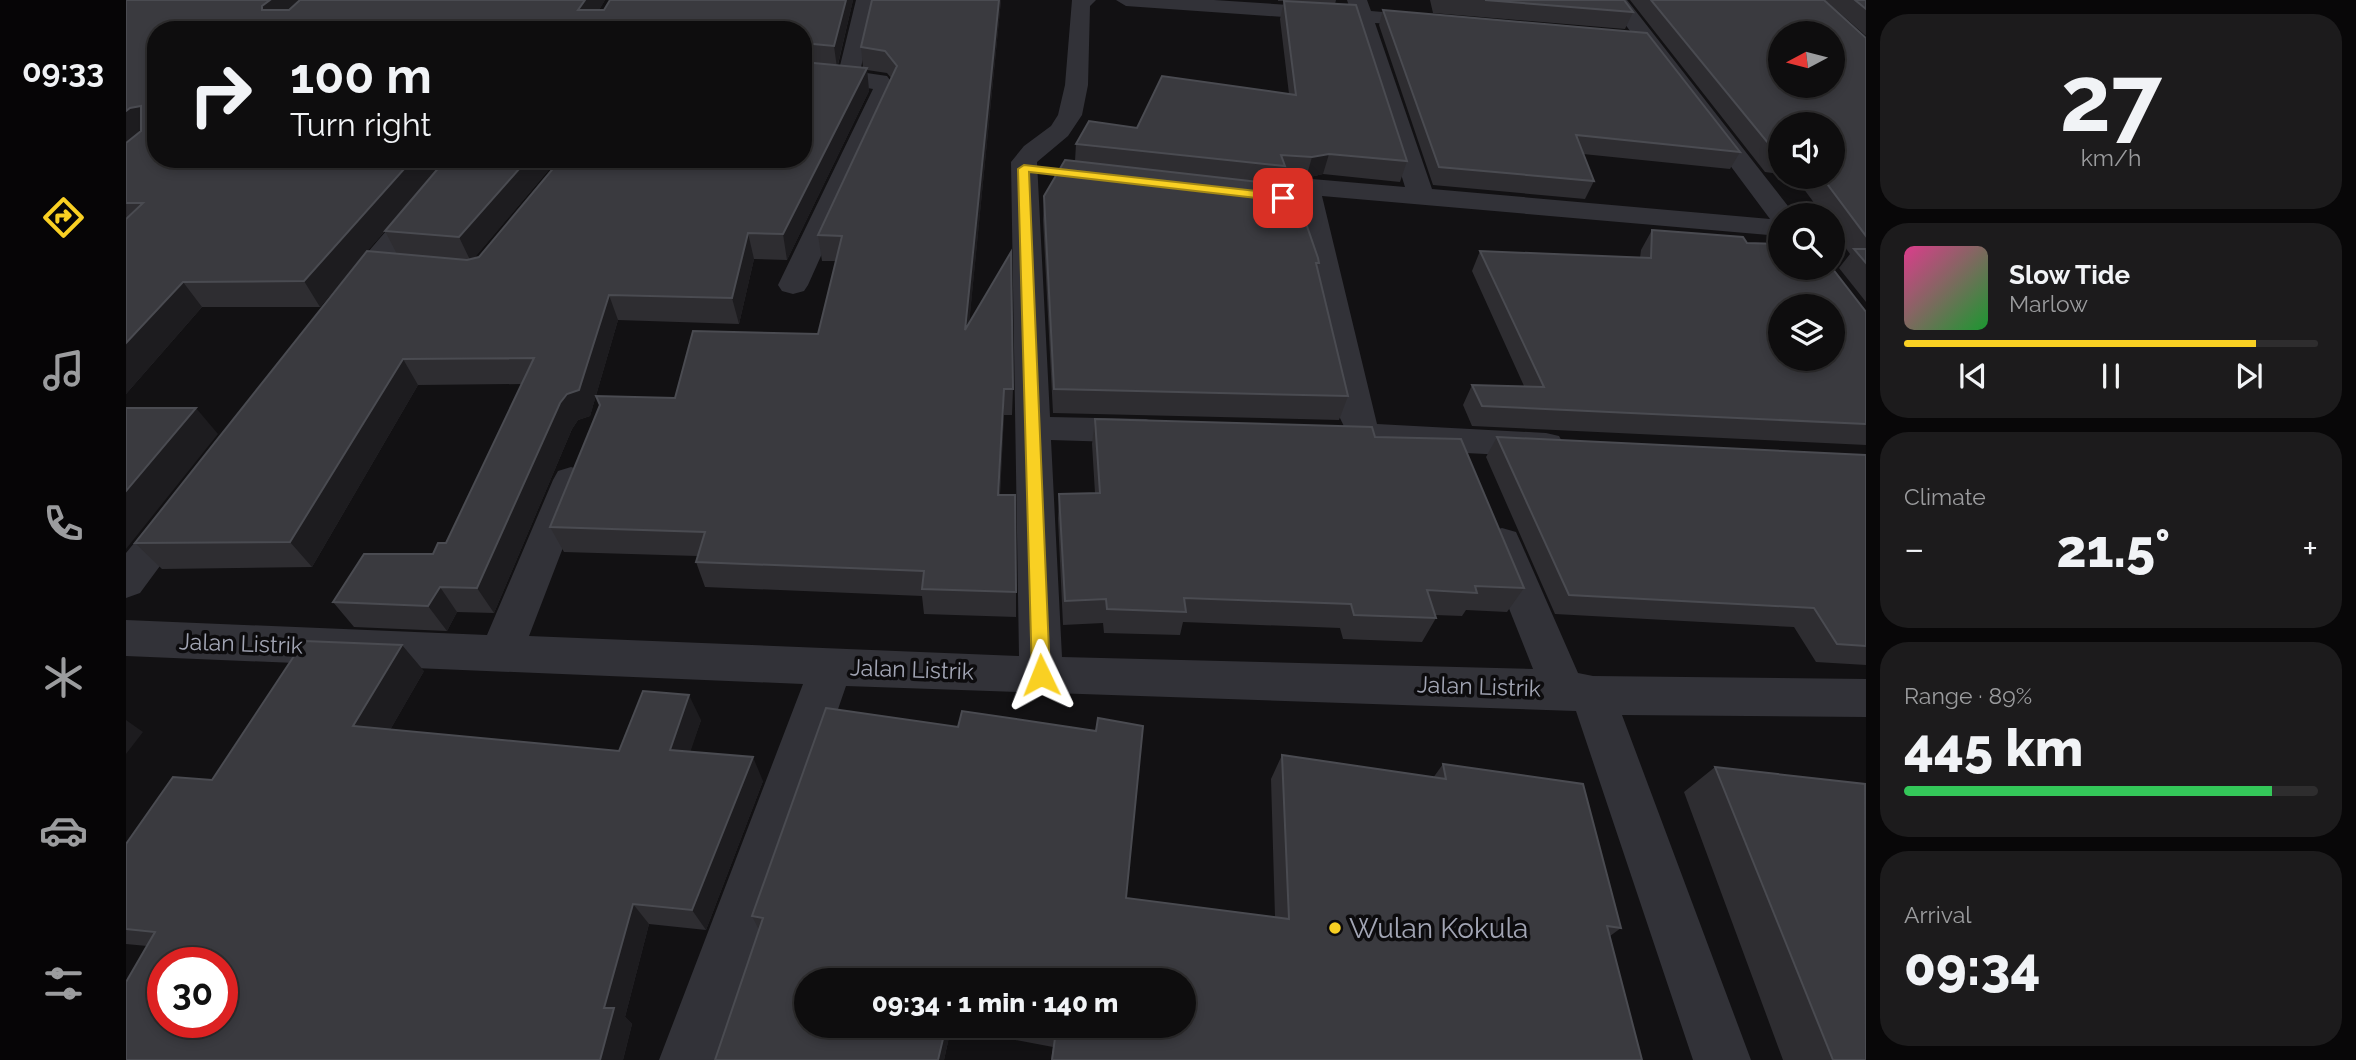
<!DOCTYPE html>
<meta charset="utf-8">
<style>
body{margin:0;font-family:Raleway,sans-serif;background:#1c1b1c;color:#f1f3f6;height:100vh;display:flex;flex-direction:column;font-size:26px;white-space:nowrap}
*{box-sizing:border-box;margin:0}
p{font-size:23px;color:#9b9c9e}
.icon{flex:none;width:38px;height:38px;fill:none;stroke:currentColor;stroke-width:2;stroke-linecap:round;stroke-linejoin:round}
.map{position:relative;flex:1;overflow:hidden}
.sheet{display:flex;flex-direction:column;gap:14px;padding:14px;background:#080708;width:490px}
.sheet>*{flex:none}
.guide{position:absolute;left:21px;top:21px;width:665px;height:147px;border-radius:28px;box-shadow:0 4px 10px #0003,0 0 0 2px #2e2d2e;background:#0e0d0e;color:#f1f3f6;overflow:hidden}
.needle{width:46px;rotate:263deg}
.tools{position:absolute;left:1642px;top:21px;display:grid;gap:14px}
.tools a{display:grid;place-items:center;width:77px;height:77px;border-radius:50%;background:#0e0d0e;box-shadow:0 4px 10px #0003,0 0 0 2px #2e2d2e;font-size:35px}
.speed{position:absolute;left:21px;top:947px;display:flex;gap:14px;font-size:35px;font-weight:700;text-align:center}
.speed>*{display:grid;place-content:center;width:91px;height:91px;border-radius:50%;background:#0e0d0e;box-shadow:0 4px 10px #0003,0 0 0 2px #2e2d2e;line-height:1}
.speed .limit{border:10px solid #d22;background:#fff;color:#111}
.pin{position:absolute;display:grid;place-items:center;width:60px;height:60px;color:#fff;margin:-30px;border-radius:14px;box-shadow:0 4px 10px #0006}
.me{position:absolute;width:77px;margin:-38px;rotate:358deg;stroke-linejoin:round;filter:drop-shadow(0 0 5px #0008)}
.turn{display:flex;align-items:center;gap:24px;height:147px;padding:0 28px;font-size:32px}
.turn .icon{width:91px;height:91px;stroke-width:2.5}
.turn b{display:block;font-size:49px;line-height:60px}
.big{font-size:52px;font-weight:800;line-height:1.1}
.sheet .card{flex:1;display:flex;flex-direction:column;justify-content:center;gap:10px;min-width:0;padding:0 24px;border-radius:28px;background:#1c1b1c}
.sheet .dial{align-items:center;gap:0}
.dial b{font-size:91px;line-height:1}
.song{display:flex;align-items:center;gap:21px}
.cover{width:84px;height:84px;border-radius:10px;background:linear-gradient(135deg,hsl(330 70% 55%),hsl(130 70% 35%))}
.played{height:7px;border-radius:4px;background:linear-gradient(90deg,#f9d023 85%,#2e2d2e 85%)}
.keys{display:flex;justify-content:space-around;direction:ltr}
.heat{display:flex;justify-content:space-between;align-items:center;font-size:38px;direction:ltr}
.charge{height:10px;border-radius:5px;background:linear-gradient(90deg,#34c759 89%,#2e2d2e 0)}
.trip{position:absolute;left:668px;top:968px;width:402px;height:70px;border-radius:35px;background:#0e0d0e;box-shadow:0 4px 10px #0003,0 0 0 2px #2e2d2e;font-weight:800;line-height:70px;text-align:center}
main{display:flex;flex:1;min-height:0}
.tab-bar{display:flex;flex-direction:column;width:126px;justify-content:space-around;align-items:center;background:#060506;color:#9b9c9e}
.tab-bar .icon{width:49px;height:49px}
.tab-bar .current{color:#f9d023}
.tab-bar b{font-size:32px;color:#f1f3f6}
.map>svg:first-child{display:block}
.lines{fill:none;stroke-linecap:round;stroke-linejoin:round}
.street{fill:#323238;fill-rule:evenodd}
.wall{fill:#2e2d31;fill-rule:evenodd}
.shaded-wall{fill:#1d1c1f}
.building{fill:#3a3a3f;stroke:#4a4b51;stroke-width:2;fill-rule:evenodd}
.route{fill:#f9d023;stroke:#a28717;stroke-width:2}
.poi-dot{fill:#f9d023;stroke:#0d0c0e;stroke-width:2.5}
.labels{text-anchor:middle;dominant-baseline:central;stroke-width:7;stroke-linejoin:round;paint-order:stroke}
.street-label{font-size:23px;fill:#a2a5b4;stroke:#0d0c0e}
.near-poi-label{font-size:28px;fill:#a2a5b4;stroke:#0d0c0e;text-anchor:start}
</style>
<main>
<nav class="tab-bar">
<b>09:33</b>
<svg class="icon current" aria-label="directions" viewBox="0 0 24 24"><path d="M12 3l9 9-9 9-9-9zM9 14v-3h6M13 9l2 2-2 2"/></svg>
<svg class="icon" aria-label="music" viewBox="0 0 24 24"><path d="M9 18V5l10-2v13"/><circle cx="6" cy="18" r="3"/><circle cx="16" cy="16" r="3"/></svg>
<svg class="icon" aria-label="phone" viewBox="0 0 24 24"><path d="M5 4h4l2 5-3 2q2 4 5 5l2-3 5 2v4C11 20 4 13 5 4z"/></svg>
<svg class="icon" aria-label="climate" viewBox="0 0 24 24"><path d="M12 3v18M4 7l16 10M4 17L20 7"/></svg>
<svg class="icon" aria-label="car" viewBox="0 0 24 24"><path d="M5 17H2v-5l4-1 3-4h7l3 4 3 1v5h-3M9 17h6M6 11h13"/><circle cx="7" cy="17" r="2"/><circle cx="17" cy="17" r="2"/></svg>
<svg class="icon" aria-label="filters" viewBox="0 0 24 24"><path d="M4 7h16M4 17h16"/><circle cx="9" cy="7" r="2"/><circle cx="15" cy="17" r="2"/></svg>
</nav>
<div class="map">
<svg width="1740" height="1060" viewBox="0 0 1740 1060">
<rect width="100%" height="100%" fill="#121113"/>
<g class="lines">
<path class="street" d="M730 0H750L734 72 761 76 770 88 682 285 678 291 667 294 656 291 652 285 747 89 714 83 711 78Z
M946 0H970L964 6 962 85 956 115 942 136 911 162 924 417 1020 419 1032 423 1038 431 1032 439 1020 443 925 440 936 657 1407 669 1357 543 1362 532 1376 528 1390 532 1395 543 1452 673 1467 676 1740 679V717L1496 715 1625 1060H1567L1450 711 720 686 591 1060H533L677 684 0 656V620L361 635 427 480 432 471 445 467 458 471 463 480 403 636 893 656 885 162 898 146 925 126 932 115 939 85Z
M990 0H1088L1224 9 1221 0H1241L1245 11 1315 17 1318 21 1315 25 1308 27 1249 23 1306 189 1644 219 1481 0H1501L1669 215H1654V236L1196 196 1251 424 1420 433 1433 436 1438 445 1433 454 1420 457 1239 448 1227 445 1213 416 1169 192 1177 181 1186 179 1279 187 1228 22 1000 6Z
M322 159H349L256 271 246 274 236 271 231 265 236 259Z
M54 499 67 503 73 513 14 593 0 598V553L41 503Z"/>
</g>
<path class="wall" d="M0 0H479L473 10H478L484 0H727L712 65 737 68 735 47 746 0H875L843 323 887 389 886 415H878L874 495 890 592V617L798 614 796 596 579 587 570 562 571 556 438 552 424 527 549 398 692 334 710 261H696L692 235 765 78 761 73 741 70 743 91 661 260 628 259 613 324 492 320 464 416 452 420 446 429 368 613 331 612 321 631 228 627 207 602 307 554 320 543 396 384 292 385 186 567 36 569 9 543 232 262 194 307H76L0 394ZM30 30H677V159L348 258 432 159H320ZM259 231 271 254 241 251Z
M1152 0H1210L1209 4 1281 161 1274 182 1197 174 1180 178 1157 176 1155 184 1193 263 1191 269 1222 396 1213 420 927 413 917 220 918 196 949 161 950 144 1011 128 1163 94 1154 19 1158 1H1152Z
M1304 0H1498L1507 12 1499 29 1307 13Z
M1504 0H1698L1740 38V302L1713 268 1724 254 1706 229V215H1697L1669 177H1706L1654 124V174L1639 172Z
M1699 0H1740V36Z
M1257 10 1614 152 1604 169 1457 154 1468 181 1459 199 1307 185 1253 25Z
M1526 230 1621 243 1740 312V445L1346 426 1337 405 1346 385 1398 386 1346 271 1354 251 1514 258 1515 250Z
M969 419 1249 437 1398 588 1381 612 1340 610 1336 616 1309 615 1310 618 1296 642 1217 639 1214 628 1057 622 1054 635 978 633 977 623 937 625 932 519 933 494 969 493 966 444Z
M1371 437 1740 455V665L1690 662 1668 627 1429 614 1360 457Z
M298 671 264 730 493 751 575 720 564 751 637 781 580 930 523 924 499 1017 506 1024 497 1060H0L21 946 0 944V844L86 780Z
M1156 755 1307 778 1317 764 1495 928 1484 936 1516 1060H925L927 1047 825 1028 818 1060H589L633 930 626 916 1000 898 1149 917 1145 779ZM1059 980V1026H681Z
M1589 767 1740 1060H1657L1558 792Z"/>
<path class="shaded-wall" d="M144 0H179L148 28 136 10V6Z
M459 0H479L461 30 452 10Z
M720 0H727L711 68 708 46Z
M873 0H875L840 356 839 330Z
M741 68 743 91 661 260 657 234Z
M15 106 30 127 0 150V111L4 108Z
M1203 154 1197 174 1180 178 1186 157Z
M287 159H320L194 307 178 281Z
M402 159H432L345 262 333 237Z
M622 233 628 259 613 324 606 298Z
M57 282 76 307 0 394V343Z
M483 295 492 320 464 416 452 420 446 429 368 613 351 588Z
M277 359 292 385 186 567 164 542Z
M878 389V415L872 521V495Z
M70 408 92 434 0 549V491Z
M314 587 331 612 321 631 302 606Z
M276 645 298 671 252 751 227 726Z
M563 695 575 720 557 774 544 750Z
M0 720 17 732 0 754Z
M627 757 637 781 580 930 566 910Z
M507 904 523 924 499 1017 506 1024 497 1060H474L478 1008Z
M820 1026H825V1028L818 1060H812Z"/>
<path class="building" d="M0 0H144L136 6V10H163L174 0H459L452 10H478L484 0H720L708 46 677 43V30H30V159H287L178 281 57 282 0 343V219L17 203H0V143L15 131V106L4 108 0 111Z
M746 0H873L839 330 885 252 887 389H878L872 495H889L890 592 796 589 798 571 570 562 579 532 424 527 474 405 470 396 549 398 567 331 692 334 716 236 692 235 771 66 759 51 735 47Z
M1359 0H1498L1507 12Z
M1525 0H1698L1740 38V236L1696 177H1706V124H1654V154H1651ZM1654 33H1706V86H1654Z
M1729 0H1740V9Z
M1158 1 1230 5 1281 161 1203 154 1186 157 1155 155 1159 166 950 144 963 121 1011 128 1036 76 1170 95Z
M1257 10 1521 33 1614 152 1450 135 1468 181 1313 167Z
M677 62 741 68 657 234 622 233 606 298 483 295 453 390 441 394 434 403 351 588 314 587 302 606 207 602 238 554H307L312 543H320L408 358 277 359 164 542 9 543 241 251 341 260 353 257 435 159H677Z
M320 159H402L333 237 259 231Z
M939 160 1167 186 1192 258 1193 263H1190L1222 396 928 389 918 196Z
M1526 230 1617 237 1621 243 1654 244V268H1706L1740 312V424L1356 406 1346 385 1418 387 1354 251 1525 258ZM1654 306H1706V359H1654Z
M1728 249H1740V263Z
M0 408H70L0 491Z
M969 419 1246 427 1249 437 1335 439 1398 588 1349 586 1351 593 1301 590 1310 618 1228 615 1225 604 1058 598 1060 612 981 609 980 599 939 601 933 494 974 493Z
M1371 437 1740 455V646L1711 644 1688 608 1443 595Z
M178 641 276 645 227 726 493 751 517 691 563 695 544 750 627 757 566 910 507 904 478 1008H488L474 1060H0V982L29 932 0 929V844L47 777 86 780ZM37 962H96V1022H37Z
M700 708 832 727 836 711 970 731 972 718 1017 726 1000 898 1163 919 1156 755 1320 779 1317 764 1457 784 1495 928 1481 926 1516 1060H926L930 1031 899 1026H1059V980H681V1026H820L812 1060H589L637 918 626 916Z
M1589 767 1739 784 1740 1060H1707Z"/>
<path class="route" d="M898 165 1157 194 1163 198 1157 201 903 172 924 675 915 683 906 675 892 169Z"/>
<circle class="poi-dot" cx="1209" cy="928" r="7"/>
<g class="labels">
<g class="street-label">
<text transform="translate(115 643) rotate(2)">Jalan Listrik</text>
<text transform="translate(786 669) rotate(2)">Jalan Listrik</text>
<text transform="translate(1353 686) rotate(2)">Jalan Listrik</text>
</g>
<g class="near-poi-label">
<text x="1223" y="928">Wulan Kokula</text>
</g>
</g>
</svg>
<div class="tools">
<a><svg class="needle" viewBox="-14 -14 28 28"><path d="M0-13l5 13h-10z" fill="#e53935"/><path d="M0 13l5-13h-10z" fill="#9b9c9e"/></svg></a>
<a><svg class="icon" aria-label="sound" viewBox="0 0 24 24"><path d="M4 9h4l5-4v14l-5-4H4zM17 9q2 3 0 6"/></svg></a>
<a><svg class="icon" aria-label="search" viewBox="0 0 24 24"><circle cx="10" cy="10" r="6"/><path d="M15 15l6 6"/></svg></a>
<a><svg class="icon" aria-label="layers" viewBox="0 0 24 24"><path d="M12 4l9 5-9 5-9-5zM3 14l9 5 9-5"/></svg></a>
</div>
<div class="speed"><div class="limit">30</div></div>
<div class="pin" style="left:1157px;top:198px;background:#d93025"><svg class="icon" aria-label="arrive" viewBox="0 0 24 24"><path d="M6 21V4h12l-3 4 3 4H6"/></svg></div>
<svg class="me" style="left:915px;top:675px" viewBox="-20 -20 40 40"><path d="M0-17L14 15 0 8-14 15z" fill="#f9d023" stroke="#fff" stroke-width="4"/></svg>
<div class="trip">09:34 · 1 min · 140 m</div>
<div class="guide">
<div class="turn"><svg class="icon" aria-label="right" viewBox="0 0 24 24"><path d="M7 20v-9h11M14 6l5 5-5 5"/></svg><div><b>100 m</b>Turn right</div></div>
</div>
</div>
<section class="sheet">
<div class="card dial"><b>27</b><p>km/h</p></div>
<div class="card">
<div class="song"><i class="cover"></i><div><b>Slow Tide</b><p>Marlow</p></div></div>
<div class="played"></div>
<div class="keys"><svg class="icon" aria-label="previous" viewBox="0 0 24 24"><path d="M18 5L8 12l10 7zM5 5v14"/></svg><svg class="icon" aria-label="pause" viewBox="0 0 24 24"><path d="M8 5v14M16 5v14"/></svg><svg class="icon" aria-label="next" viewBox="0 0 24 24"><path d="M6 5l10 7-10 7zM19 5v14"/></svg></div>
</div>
<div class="card"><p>Climate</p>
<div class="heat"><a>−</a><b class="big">21.5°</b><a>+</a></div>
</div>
<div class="card"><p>Range · 89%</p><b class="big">445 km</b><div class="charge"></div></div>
<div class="card"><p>Arrival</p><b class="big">09:34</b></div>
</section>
</main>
